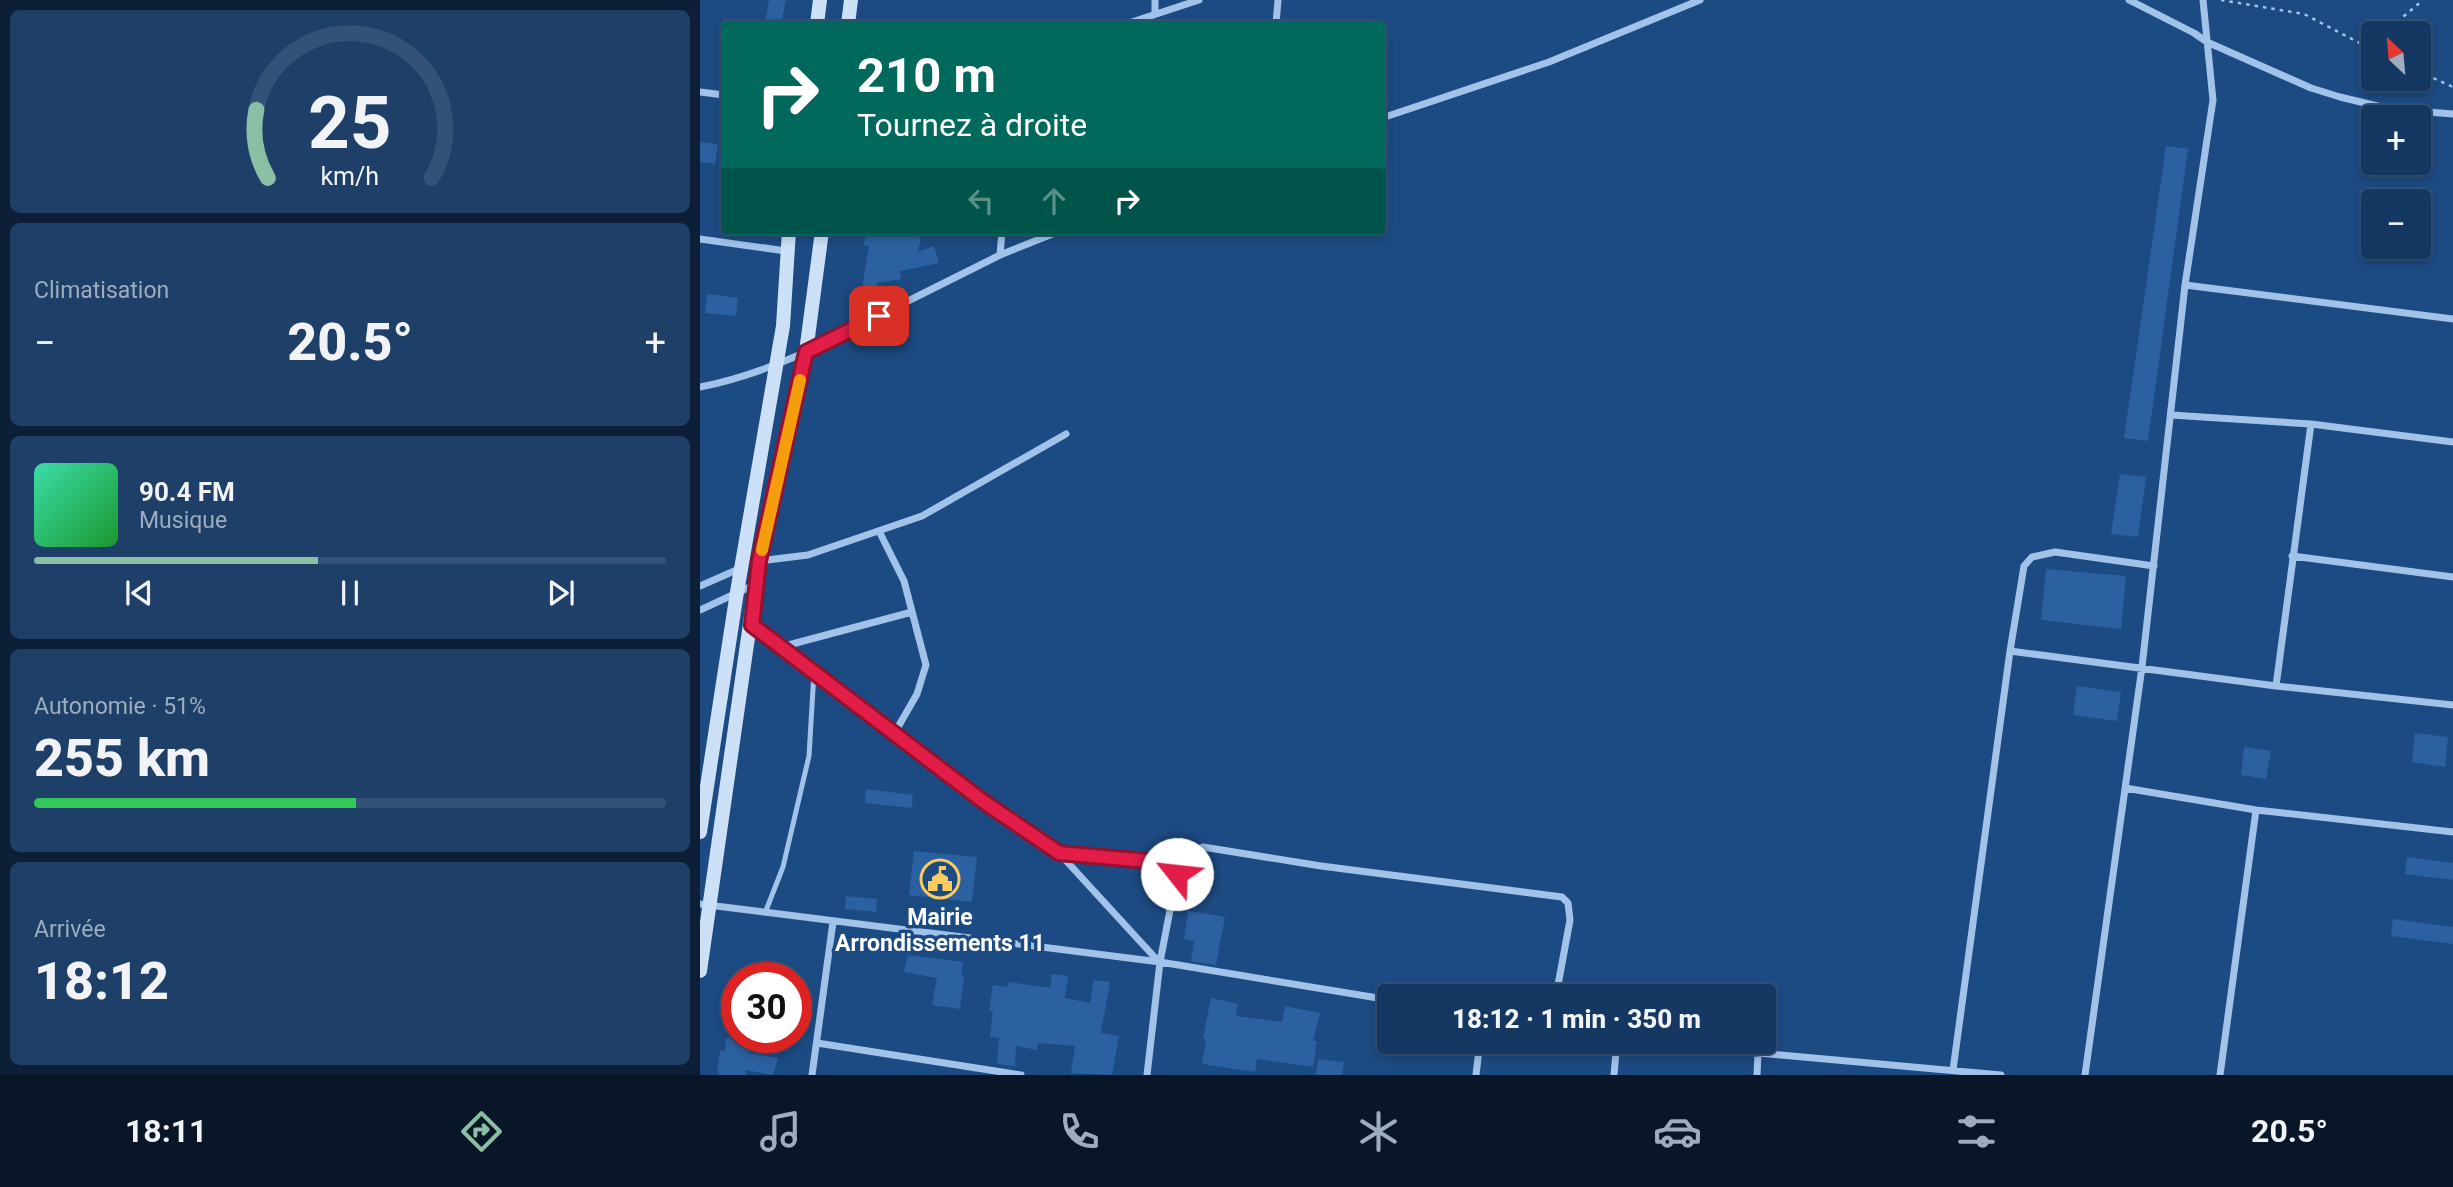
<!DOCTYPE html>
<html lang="fr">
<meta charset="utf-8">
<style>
body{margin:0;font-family:Roboto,sans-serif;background:#1e3f68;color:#f1f3f6;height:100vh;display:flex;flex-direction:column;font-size:26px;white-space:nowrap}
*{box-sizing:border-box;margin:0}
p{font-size:23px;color:#9dacbe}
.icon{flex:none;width:38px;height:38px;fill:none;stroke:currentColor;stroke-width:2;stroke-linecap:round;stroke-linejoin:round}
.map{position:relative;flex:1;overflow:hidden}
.drawer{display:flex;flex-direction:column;gap:10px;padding:10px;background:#0c1f36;width:700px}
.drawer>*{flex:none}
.top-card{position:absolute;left:21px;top:21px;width:665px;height:214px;border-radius:7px;box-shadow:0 4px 10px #0003,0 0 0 2px #345277;background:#00695c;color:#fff;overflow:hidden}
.needle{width:46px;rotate:334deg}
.tools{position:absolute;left:1661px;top:21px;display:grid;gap:14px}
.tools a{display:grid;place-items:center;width:70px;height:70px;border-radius:7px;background:#153862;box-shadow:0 4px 10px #0003,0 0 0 2px #345277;font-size:35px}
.speed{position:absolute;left:21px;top:962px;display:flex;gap:14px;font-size:35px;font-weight:700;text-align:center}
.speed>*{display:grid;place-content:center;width:91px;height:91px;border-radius:50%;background:#153862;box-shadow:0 4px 10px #0003,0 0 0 2px #345277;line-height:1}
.speed .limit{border:10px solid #d22;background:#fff;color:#111}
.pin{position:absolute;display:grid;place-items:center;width:60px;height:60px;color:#fff;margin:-30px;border-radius:14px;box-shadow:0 4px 10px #0006}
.me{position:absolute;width:77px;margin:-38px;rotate:299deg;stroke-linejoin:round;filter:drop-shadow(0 0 5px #0008)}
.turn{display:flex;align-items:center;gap:24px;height:147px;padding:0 21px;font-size:32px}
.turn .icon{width:91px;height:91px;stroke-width:2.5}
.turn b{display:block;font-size:49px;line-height:60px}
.lanes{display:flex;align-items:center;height:66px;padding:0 21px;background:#0003;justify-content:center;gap:35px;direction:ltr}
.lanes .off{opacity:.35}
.big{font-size:52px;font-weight:800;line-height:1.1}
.drawer .widget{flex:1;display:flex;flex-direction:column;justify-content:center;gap:10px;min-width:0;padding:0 24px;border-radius:10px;background:#1e3f68}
.drawer .dial{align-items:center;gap:0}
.dial svg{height:182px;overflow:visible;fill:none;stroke:#345277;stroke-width:7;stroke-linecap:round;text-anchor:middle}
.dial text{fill:#f1f3f6;stroke:none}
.song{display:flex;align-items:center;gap:21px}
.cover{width:84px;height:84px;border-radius:10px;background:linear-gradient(135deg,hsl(160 70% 55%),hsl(130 70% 35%))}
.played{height:7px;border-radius:4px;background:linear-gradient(90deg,#8abfa5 45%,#345277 45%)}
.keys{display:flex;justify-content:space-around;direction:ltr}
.heat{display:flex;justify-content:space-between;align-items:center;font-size:38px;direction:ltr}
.charge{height:10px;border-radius:5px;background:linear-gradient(90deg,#34c759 51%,#345277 0)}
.trip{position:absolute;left:677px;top:984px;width:399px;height:70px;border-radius:7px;background:#153862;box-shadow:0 4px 10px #0003,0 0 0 2px #345277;font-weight:800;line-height:70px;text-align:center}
.dock{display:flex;height:112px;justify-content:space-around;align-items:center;background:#081627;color:#9dacbe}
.dock .icon{width:49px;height:49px}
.dock .active{color:#8abfa5}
.dock b{font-size:32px;color:#f1f3f6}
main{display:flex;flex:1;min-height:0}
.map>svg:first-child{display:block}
.building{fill:#2b61a0}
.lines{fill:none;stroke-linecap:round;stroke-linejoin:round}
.path{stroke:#a1c3ea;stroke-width:2.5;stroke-dasharray:3.5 5;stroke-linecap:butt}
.lane{stroke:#a1c3ea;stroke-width:5}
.street{stroke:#a1c3ea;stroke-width:7}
.secondary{stroke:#cce0f7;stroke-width:14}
.route-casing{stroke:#92132f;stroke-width:18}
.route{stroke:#e11d48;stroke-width:12}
.slow{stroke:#f59e0b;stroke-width:12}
.labels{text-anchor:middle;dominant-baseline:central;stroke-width:7;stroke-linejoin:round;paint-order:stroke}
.poi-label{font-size:23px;font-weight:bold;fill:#fff;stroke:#1c4a82}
</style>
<main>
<section class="drawer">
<div class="widget dial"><svg viewBox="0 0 100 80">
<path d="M14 69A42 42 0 1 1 86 69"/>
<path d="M14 69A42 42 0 0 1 9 39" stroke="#8abfa5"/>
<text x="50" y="56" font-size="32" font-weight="700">25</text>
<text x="50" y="72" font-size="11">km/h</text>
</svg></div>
<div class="widget"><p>Climatisation</p>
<div class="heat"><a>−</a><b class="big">20.5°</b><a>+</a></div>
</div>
<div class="widget">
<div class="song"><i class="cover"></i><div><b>90.4 FM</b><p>Musique</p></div></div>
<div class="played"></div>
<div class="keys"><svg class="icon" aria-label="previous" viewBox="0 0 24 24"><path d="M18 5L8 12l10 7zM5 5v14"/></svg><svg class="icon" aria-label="pause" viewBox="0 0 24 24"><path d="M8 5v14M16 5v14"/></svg><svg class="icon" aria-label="next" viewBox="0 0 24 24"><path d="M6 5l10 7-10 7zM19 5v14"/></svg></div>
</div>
<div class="widget"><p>Autonomie · 51%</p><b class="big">255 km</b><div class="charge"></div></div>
<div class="widget"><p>Arrivée</p><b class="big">18:12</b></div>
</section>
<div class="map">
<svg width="1753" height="1075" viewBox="0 0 1753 1075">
<rect width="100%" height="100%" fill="#1c4a82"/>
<path class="building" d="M69 0H86L81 24H65Z
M0 142 18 144 15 164 0 162Z
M1466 146 1488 149 1448 441 1424 438Z
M166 231 199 236 200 233 221 238 218 252 234 246 239 263 200 271 201 279 177 283 175 296 161 294 169 246 164 245Z
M7 294 38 298 36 316 5 313Z
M1420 474 1446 477 1438 537 1411 534Z
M1346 569 1426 576 1421 629 1341 620Z
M1377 686 1421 692 1417 721 1373 715Z
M1715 733 1748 737 1745 767 1712 762Z
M1544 747 1571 751 1566 779 1541 775Z
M166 789 213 795 212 808 165 803Z
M214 851 277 857 272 902 209 895Z
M1707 857 1753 863V880L1705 874Z
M146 896 177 899 176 912 145 909Z
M488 911 525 917 516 965 491 961 494 941 484 939Z
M1693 919 1753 927V944L1691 936Z
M208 955 263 962 261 975 264 976 260 1009 232 1005 237 978 204 972Z
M352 974 368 976 365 998 390 1003 394 980 410 982 401 1033 419 1036 412 1075 371 1073 375 1046 338 1043 337 1050 316 1046 315 1066 297 1064 299 1038 290 1037 293 1011H289L293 985 308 987 309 982 350 988Z
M511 998 538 1004 536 1016 582 1022 585 1006 620 1013 613 1041H617L613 1067 557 1059 555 1072 502 1064 506 1041 503 1037Z
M26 1038H50L48 1053 78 1058 73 1075 46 1070V1075H19V1071H17L20 1051H25Z
M618 1059 644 1062 642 1075H616Z"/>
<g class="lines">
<path class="path" d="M1521 0 1604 14 1673 50
M1684 33 1723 0
M1668 48 1673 43
M1718 71 1753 87"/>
<path class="lane" d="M65 913 83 867 109 756 114 672"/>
<path class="street" d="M455 0V14
M1429 0 1494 33 1507 42 1611 88 1640 97 1690 109 1753 114
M426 24 499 0
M576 24 578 0
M0 92 24 95
M682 118 849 62 1000 0
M0 239 86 251
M300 255 302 231
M1485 285 1753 319
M0 387C37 380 72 367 106 352L300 255 360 231
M1471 415 1611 424 1753 442
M179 531 204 581 226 665 217 694 194 734
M1592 556 1753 577
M59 561 108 555 222 516 366 434
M0 586 41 568
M0 610 56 584
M52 625 284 802 359 853 459 962
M81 647 212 612
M1310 651 1576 686 1753 705
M1576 686 1611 424
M1425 788 1556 810 1753 832
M360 853 480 864
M0 904 460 962 690 1000
M926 1041 1301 1075
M117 1043 321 1075
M1253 1070 1310 651 1324 566 1332 557 1355 552 1454 566
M112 1075 133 922
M447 1075 460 962 477 874 484 856 503 847 621 866 862 897 868 903 870 920 856 996
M776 1075 780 1041
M914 1075 917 1041
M1057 1075 1058 1053
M1385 1075 1442 667 1485 285 1513 100 1503 0
M1520 1075 1556 810"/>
<path class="secondary" d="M117 24 120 0
M148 24 151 0
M0 832 37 592 83 326 89 231
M0 971 59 561 106 352 122 231"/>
</g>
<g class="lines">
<defs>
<path id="route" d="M179 316 106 352 59 561 52 625 284 802 359 853 480 864 477 874"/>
</defs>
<use href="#route" class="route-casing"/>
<use href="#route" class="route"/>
<path class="slow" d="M62 550 100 380"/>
</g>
<defs>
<symbol id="civic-ring" viewBox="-11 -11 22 22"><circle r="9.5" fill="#1c4a82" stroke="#fbcb5e" stroke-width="1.5"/><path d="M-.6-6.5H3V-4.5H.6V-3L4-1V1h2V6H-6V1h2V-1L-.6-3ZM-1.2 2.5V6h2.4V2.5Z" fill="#fbcb5e"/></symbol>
</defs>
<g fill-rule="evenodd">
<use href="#civic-ring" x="218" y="857" width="44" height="44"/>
</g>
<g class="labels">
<g class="poi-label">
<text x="240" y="917">Mairie<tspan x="240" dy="26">Arrondissements 11</tspan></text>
</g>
</g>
</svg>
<div class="tools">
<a><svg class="needle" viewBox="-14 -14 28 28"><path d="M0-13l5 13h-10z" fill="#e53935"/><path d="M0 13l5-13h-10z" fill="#9dacbe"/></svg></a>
<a>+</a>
<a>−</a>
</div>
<div class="speed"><div class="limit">30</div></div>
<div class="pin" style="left:179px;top:316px;background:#d93025"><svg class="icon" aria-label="arrive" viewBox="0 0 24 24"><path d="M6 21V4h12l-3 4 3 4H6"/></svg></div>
<svg class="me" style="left:477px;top:874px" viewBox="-20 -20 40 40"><circle r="19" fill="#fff"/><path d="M0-13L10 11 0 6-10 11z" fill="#e11d48"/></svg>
<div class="trip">18:12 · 1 min · 350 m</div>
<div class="top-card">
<div class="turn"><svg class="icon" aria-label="right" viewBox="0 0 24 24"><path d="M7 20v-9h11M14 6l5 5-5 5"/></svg><div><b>210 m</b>Tournez à droite</div></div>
<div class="lanes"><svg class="icon off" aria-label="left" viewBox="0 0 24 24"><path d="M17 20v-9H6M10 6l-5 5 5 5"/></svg><svg class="icon off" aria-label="ahead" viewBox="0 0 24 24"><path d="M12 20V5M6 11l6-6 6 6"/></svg><svg class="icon" aria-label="right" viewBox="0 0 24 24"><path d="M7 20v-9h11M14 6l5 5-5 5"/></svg></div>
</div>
</div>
</main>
<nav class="dock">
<b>18:11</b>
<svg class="icon active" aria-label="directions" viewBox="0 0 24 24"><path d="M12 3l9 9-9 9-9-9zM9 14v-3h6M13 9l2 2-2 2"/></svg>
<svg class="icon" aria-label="music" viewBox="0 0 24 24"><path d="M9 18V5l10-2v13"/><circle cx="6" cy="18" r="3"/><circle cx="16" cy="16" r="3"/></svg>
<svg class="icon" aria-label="phone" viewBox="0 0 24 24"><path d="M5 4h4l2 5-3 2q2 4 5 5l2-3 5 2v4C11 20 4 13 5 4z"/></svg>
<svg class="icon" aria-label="climate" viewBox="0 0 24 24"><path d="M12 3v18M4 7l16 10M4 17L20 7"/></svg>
<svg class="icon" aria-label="car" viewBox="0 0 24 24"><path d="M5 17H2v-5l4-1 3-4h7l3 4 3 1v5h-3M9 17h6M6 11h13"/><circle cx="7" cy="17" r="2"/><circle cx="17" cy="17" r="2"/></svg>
<svg class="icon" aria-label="filters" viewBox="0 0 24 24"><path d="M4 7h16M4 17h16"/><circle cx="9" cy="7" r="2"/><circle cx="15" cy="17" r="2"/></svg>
<b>20.5°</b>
</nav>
